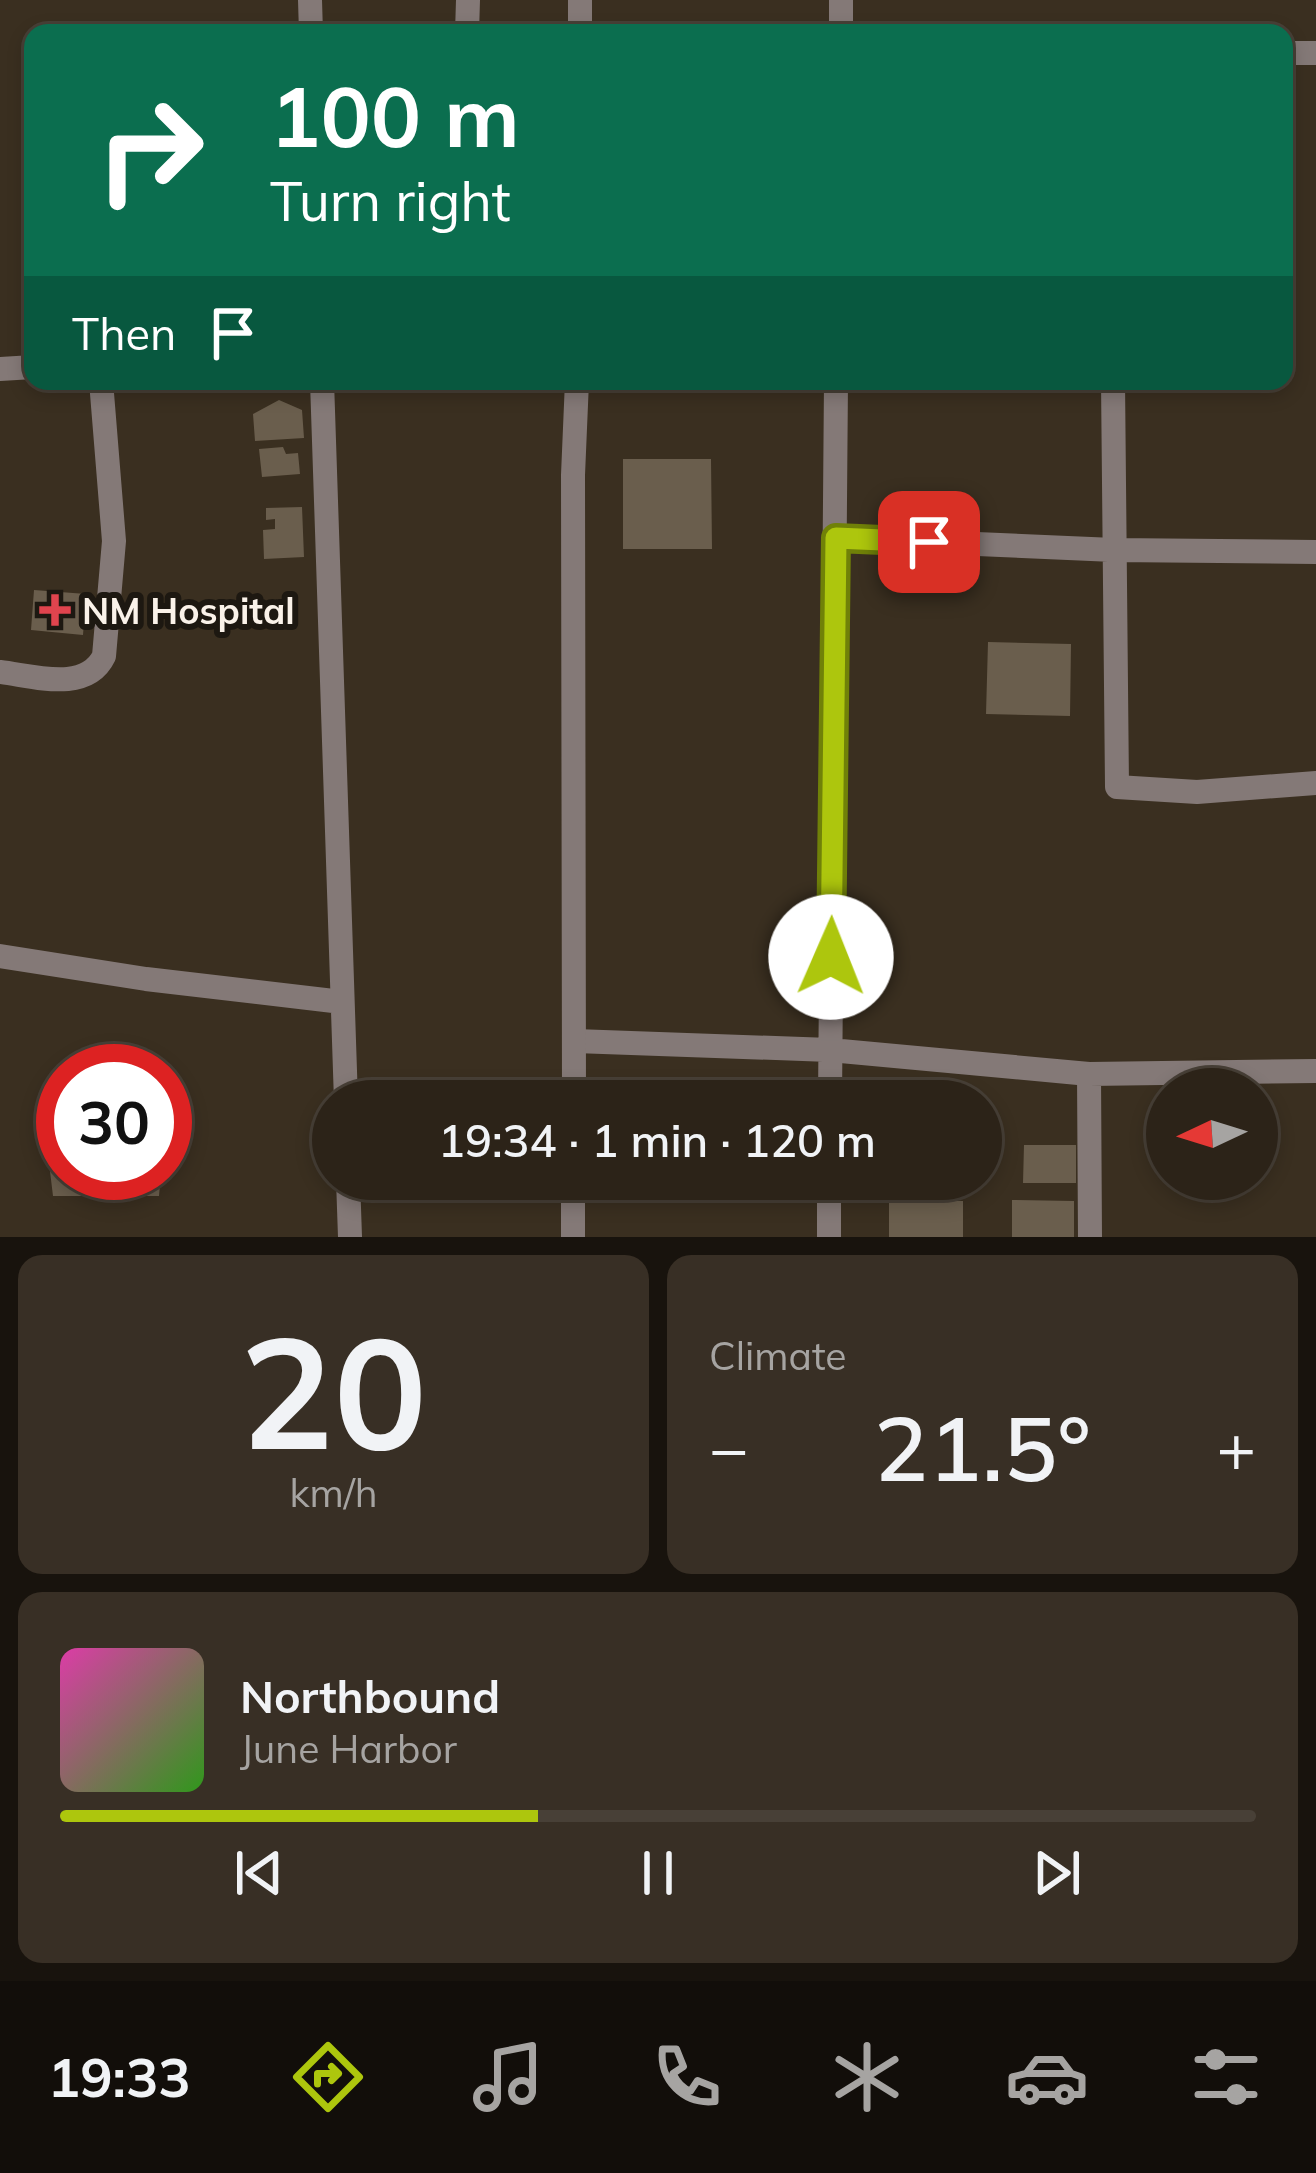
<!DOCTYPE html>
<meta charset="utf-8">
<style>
body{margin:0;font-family:Mulish,sans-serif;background:#382f25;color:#f1f3f6;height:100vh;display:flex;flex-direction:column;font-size:45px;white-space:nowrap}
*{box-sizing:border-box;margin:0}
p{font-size:39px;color:#a6a4a2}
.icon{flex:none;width:66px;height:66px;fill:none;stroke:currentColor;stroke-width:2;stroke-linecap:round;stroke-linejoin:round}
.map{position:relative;height:1237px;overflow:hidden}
.panel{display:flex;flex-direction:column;gap:18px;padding:18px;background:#18130d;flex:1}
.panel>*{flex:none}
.top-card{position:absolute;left:24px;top:24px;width:1269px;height:366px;border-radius:24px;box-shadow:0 6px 18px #0003,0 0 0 3px #484037;background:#0b6e4f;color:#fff;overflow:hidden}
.needle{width:78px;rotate:266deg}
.buttons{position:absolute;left:1146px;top:1068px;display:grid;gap:24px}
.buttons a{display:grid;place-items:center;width:132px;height:132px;border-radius:50%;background:#2c2318;box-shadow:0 6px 18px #0003,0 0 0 3px #484037;font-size:60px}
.speed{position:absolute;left:36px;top:1044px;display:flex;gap:24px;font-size:60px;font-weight:700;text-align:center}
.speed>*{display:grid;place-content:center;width:156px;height:156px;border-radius:50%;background:#2c2318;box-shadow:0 6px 18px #0003,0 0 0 3px #484037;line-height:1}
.speed .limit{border:18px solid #d22;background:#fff;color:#111}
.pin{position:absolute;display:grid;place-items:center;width:102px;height:102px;color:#fff;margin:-51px;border-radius:24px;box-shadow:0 6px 18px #0006}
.me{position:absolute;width:132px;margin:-66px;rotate:1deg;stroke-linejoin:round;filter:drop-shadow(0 0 9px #0008)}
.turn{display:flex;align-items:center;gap:42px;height:252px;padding:0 48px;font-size:54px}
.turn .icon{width:156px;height:156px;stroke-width:2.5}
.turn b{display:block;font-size:84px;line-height:102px}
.then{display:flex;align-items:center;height:114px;padding:0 48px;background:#0003;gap:24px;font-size:45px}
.big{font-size:90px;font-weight:600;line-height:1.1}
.panel .tile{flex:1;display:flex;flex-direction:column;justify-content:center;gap:18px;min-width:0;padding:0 42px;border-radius:24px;background:#382f25}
.panel .dial{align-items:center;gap:0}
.dial b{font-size:156px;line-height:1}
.song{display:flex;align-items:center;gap:36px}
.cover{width:144px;height:144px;border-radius:18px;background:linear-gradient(135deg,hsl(320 70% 55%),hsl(110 70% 35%))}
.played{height:12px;border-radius:6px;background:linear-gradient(90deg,#adc60d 40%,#484037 40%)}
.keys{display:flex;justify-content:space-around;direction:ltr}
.heat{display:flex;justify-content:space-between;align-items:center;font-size:66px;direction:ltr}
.panel .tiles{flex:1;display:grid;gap:18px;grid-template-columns:1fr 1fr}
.tile:last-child{grid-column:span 2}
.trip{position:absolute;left:312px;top:1080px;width:690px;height:120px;border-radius:60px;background:#2c2318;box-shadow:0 6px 18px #0003,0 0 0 3px #484037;font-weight:600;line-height:120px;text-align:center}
.tab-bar{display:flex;height:192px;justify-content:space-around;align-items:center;background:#120e0a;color:#a6a4a2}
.tab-bar .icon{width:84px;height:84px}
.tab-bar .current{color:#adc60d}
.tab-bar b{font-size:54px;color:#f1f3f6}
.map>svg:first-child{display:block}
.building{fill:#6a5e4d}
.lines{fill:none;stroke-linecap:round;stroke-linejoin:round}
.minor{stroke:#847977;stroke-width:24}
.tertiary{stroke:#847977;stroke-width:24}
.route-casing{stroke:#708108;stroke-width:30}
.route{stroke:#adc60d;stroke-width:21}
.health-dot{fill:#e0444e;stroke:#1d1811;stroke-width:4.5}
.labels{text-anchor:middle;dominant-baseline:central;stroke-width:12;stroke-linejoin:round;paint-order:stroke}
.poi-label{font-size:36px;font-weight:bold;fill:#faf2e9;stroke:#1d1811;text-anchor:start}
</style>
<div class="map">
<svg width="1316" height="1237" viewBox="0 0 1316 1237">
<rect width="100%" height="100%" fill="#3a2f20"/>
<path class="building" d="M279 400 302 410 304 438 255 441 253 414Z
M283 447 286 454 298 453 300 474 262 477 259 449Z
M623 459H711L712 549H623Z
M302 507 304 557 264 559 263 530 275 529V519L266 520V508Z
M34 590 86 594 83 635 31 630Z
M988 642 1071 644 1070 716 986 714Z
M61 1109 63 1173H161L159 1196H53L49 1163Z
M1024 1145H1076V1183H1023Z
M889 1200 963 1201V1237H889Z
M1012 1200 1074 1201V1237H1012Z"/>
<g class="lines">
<path class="minor" d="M310 0 311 33
M467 33 468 0
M841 33V0
M1284 53H1316
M0 369 33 367
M322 381 346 1101
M1113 381 1117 787 1197 792 1316 783
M836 538 1114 550 1316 552
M0 672C34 676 86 693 104 656L114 541 101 381
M0 956 146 979 342 1002
M575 1041 830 1050 1089 1074 1316 1071
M1089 1074 1090 1237
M830 1101 836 381
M348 1179 350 1237
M829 1237V1179"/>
<path class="tertiary" d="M580 33V0
M574 1101 573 475 577 381
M573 1237V1179"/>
</g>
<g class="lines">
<defs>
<path id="route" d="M831 957 836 538 929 542"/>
</defs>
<use href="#route" class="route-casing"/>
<use href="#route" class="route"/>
</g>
<path class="health-dot" d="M49 592h12v12h12v12h-12v12h-12v-12h-12v-12h12z"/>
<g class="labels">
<g class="poi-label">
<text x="82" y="610">NM Hospital</text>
</g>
</g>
</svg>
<div class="buttons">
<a><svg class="needle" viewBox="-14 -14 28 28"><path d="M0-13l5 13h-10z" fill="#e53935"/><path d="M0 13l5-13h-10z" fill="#a6a4a2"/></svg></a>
</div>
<div class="speed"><div class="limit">30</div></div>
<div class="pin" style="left:929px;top:542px;background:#d93025"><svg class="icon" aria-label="arrive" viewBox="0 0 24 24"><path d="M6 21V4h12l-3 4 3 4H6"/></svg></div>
<svg class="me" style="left:831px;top:957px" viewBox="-20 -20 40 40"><circle r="19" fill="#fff"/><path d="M0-13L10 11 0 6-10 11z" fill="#adc60d"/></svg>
<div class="trip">19:34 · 1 min · 120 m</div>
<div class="top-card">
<div class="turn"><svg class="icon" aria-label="right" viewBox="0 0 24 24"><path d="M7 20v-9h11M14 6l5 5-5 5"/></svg><div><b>100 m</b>Turn right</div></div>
<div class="then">Then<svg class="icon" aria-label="arrive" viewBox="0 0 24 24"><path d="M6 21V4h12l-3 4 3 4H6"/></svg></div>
</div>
</div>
<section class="panel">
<div class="tiles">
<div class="tile dial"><b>20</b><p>km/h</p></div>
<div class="tile"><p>Climate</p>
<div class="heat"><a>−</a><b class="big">21.5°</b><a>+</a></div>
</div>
<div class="tile">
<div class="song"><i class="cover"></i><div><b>Northbound</b><p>June Harbor</p></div></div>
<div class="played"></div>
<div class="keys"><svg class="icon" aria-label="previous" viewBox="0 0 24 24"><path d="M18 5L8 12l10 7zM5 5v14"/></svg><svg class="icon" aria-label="pause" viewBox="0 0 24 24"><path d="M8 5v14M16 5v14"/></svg><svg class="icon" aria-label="next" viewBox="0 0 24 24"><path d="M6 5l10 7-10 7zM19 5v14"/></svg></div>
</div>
</div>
</section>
<nav class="tab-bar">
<b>19:33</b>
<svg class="icon current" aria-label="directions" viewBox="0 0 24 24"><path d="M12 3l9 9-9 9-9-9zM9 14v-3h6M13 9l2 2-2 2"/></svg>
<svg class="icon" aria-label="music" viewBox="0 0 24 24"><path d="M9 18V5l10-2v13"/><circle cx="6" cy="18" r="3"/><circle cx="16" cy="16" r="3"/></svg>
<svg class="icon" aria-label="phone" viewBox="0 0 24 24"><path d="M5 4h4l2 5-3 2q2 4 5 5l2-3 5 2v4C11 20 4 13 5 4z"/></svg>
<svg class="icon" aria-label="climate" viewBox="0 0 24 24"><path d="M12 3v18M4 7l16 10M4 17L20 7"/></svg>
<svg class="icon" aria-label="car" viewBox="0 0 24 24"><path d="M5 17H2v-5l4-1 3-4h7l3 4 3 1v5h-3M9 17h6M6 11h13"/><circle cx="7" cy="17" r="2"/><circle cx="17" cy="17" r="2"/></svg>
<svg class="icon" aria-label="filters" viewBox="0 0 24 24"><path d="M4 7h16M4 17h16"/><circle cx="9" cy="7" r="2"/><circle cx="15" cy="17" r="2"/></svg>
</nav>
